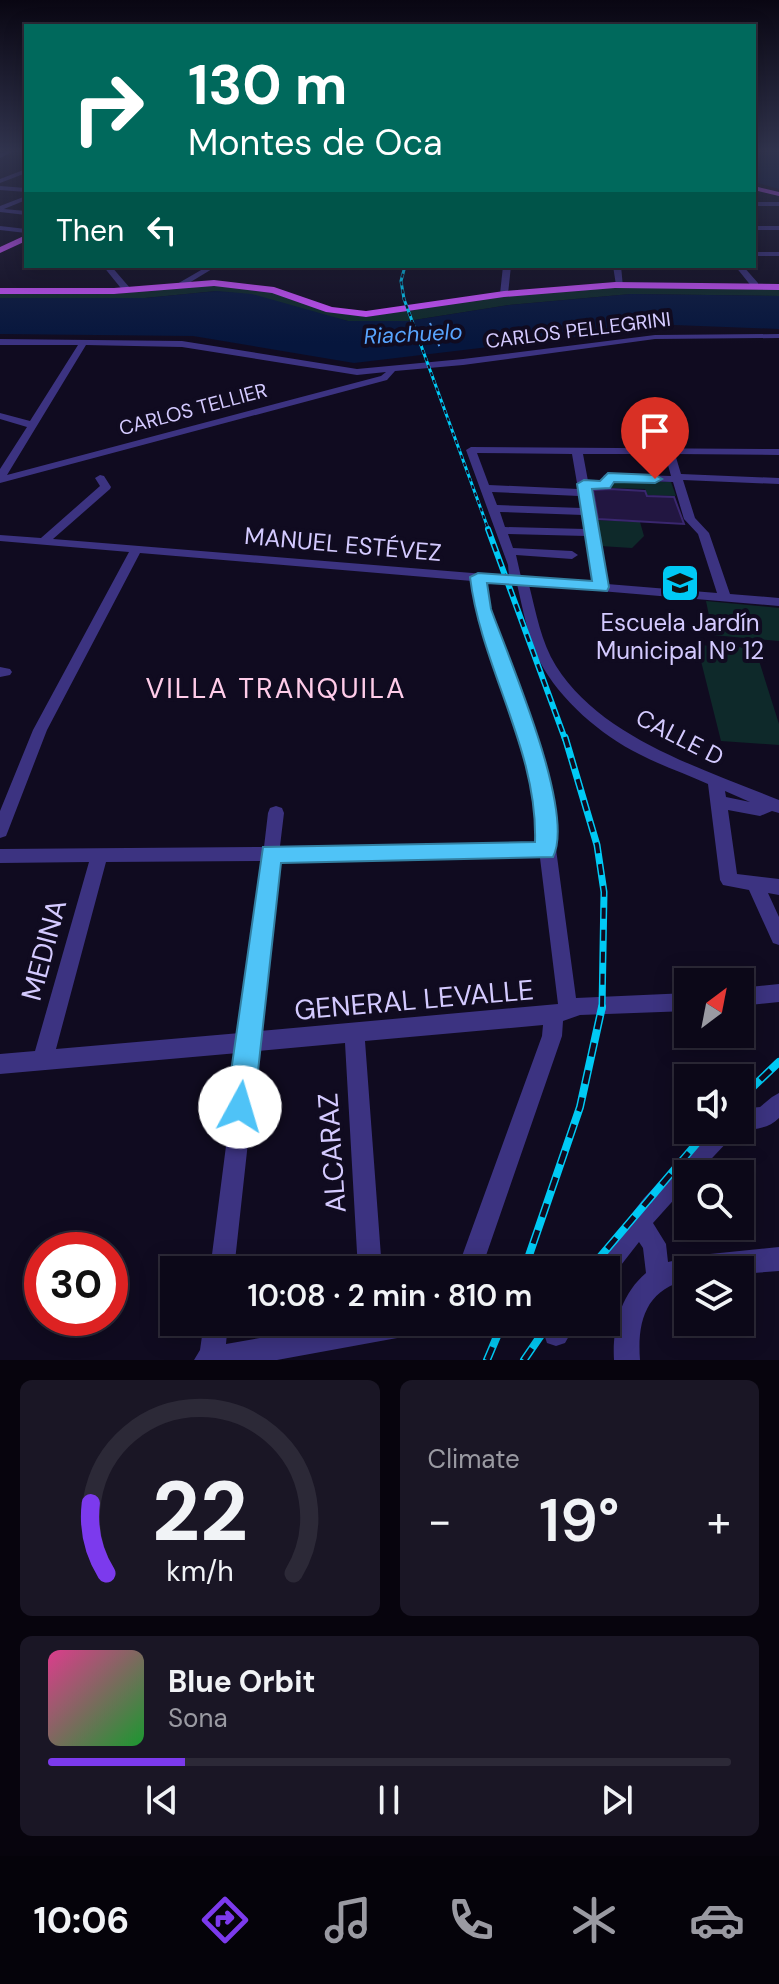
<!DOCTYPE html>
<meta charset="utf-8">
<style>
body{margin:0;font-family:"DM Sans",sans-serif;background:#1a1625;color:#f1f3f6;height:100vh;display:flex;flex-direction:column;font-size:30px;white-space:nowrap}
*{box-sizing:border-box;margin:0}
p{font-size:26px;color:#9a9aa2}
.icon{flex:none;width:44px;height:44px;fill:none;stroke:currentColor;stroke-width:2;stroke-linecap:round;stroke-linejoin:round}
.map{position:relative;height:1360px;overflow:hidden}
.panel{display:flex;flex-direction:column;gap:20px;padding:20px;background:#07040d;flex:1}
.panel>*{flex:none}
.guide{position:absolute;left:24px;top:24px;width:732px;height:244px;border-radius:0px;box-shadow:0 4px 20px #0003,0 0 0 2px #2c2937;background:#00695c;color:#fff;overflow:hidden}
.needle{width:52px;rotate:32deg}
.fabs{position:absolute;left:674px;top:968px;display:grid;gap:16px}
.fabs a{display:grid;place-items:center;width:80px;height:80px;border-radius:0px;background:#0c0818;box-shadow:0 4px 20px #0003,0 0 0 2px #2c2937;font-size:40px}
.speed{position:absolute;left:24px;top:1232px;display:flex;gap:16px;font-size:40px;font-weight:700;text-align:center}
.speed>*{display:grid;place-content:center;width:104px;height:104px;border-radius:50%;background:#0c0818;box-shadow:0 4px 20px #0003,0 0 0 2px #2c2937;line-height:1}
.speed .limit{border:12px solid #d22;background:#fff;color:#111}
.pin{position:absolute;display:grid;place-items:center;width:68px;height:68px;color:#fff;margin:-82px -34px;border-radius:50% 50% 50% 0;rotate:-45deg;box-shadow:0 0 8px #0007}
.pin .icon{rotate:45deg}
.me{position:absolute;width:88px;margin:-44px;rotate:6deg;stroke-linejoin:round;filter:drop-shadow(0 0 6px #0008)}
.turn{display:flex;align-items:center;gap:28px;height:168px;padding:0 32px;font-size:36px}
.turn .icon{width:104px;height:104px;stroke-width:2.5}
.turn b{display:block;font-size:56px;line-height:68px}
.then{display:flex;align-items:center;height:76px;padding:0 32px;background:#0003;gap:16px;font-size:30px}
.big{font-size:60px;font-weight:600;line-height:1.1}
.panel .tile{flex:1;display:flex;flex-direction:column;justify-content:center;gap:12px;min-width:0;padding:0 28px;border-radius:12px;background:#1a1625}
.panel .dial{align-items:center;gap:0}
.dial svg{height:208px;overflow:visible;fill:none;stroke:#2c2937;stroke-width:7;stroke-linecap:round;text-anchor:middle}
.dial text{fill:#f1f3f6;stroke:none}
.song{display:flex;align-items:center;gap:24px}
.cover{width:96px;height:96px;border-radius:12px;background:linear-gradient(135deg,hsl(330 70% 55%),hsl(130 70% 35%))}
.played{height:8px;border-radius:4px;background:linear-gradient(90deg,#7c3aed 20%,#2c2937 20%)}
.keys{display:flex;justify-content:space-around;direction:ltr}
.heat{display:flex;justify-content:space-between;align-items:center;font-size:44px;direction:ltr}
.panel .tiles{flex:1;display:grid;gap:20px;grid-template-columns:1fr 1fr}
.tile:last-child{grid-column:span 2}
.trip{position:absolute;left:160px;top:1256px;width:460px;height:80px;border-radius:0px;background:#0c0818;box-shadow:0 4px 20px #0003,0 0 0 2px #2c2937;font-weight:600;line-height:80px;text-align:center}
.menu{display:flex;height:128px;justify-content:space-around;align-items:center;background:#05030a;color:#9a9aa2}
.menu .icon{width:56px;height:56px}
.menu .current{color:#7c3aed}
.menu b{font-size:36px;color:#f1f3f6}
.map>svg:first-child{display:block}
.green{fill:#0e292a}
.water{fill:#06163d}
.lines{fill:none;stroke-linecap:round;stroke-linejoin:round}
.ferry{stroke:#58a5ff;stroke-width:2;stroke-dasharray:4 3;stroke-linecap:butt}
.building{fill:#221641;stroke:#3a276f;stroke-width:2}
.minor{fill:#3c3381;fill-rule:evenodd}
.major{fill:#ca51ff;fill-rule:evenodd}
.rail-far3-casing{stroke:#00caf5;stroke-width:3}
.rail-far2-casing{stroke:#00caf5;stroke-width:6}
.rail-far1-casing{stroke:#00caf5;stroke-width:7}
.rail-casing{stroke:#00caf5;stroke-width:8}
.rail-far3{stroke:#100b20;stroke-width:2;stroke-dasharray:4;stroke-linecap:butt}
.rail-far2{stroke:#100b20;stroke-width:3;stroke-dasharray:8;stroke-linecap:butt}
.rail-far1{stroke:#100b20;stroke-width:4;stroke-dasharray:11;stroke-linecap:butt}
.rail{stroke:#100b20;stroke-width:5;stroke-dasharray:14;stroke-linecap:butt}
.route{fill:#4fc3f7;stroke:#337fa1;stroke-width:2}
.labels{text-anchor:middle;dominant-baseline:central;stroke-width:8;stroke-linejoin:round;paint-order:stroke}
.far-street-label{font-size:20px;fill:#d4caff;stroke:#100b20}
.far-water-label{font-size:22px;font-style:italic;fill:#58a5ff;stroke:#100b20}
.street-label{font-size:24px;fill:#d4caff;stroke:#100b20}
.poi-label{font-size:24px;fill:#d4caff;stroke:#100b20}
.quarter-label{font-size:28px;letter-spacing:2px;fill:#ffcce9;stroke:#100b20}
.near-street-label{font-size:28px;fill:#d4caff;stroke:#100b20}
</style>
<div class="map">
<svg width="779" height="1360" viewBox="0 0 779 1360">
<rect width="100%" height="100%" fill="#100b20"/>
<path class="green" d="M206 283 270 291 365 317 492 297 634 286 779 288V296L631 294 509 305 408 321H348L217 291 145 298H0V293L117 294Z
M608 480 671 482 676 496 647 495 645 489 610 488Z
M595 520 640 522 644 536 632 548 600 546Z
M706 601 779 608V641L713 635Z
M697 645 755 648 779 724V745L721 741Z"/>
<path class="water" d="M779 152V189L754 182V154Z
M217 291 252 294 348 321H408L509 305 631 294 779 296V329L674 325 354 363 193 336 0 334V298H145Z"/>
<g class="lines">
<path class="ferry" d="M430 323 440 348"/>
</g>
<path class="building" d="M610 489 645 491 647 496 674 497 684 524 598 519 593 490Z"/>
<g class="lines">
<path class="minor" d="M5 152H12L0 158V154Z
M26 169V173L0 183V179Z
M0 186 26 188V192L0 190Z
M26 196V200L4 209 26 211V215L0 212V206Z
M754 202H779V206H754Z
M0 226 26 229V233L0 230Z
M754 226H779V230H754Z
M754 252H779V256H754Z
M103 266H111L130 288V292H124Z
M208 266H217L184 286 177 284Z
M503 266H511L508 294 504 296 500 294Z
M613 266H621L623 287 616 285Z
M735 266H743L758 283V287H752Z
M779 334V338L655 339 463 365 395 371 387 380 0 483V469L27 427 0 419V413L30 421 78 345H0V339L182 341 357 369 463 359 655 335ZM86 345 182 347 357 375 386 372 381 376 7 475Z
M471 447 779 449V455L675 454 681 474 779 478V484L683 480 695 518 709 533 730 594 779 598V606L529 585C536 612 541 642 556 666 602 739 704 769 779 800V813L772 811 760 816 728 810 737 874 779 879V895L768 893 779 917V945L773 943 749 890 723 885 720 880 708 784C686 774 662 766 639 754 601 735 560 700 540 662 528 638 523 610 517 584L485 582 488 609 545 767 576 998 688 993V1011L580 1015 563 1021 562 1036 481 1270H457L542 1036 543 1025 365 1041 382 1270H358L345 1043 258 1051 234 1270H210L238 1053 0 1074V1054L35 1051 89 862 0 863V849L264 847 268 813 270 808 276 806 282 808 284 813 280 846 539 844 529 767 476 609 472 581 140 553 47 730 8 831 6 836 0 838V811L33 730 129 552 0 541V535L41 538 100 486 95 478 100 475 104 476 111 487 110 489 53 539 509 576 508 565 466 450ZM477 453 572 454 578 489 489 485ZM583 454H665L671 476 608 474 604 475 601 482 588 481ZM612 480 673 482 684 519 698 534 717 593 607 584 589 487H609ZM492 492 579 496 582 508 497 505ZM500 512 583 515 585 529 505 527ZM508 534 586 536 594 583 521 577 516 555 572 559 578 555 572 551 513 548ZM725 791 750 802 726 797ZM540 858 558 1004 260 1031 279 861ZM262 861 240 1033 56 1049 106 862Z
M0 667 10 669 12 672 10 675 0 677Z
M779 984V1002L740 1006V988Z
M779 1093V1118C768 1129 755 1129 740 1131L738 1130 740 1109 760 1107 772 1097Z
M708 1130H734L731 1138 697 1174H688V1184L653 1223 666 1244 668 1262 700 1255 779 1247V1271L740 1274V1270H688V1280C646 1289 637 1321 640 1360H614C612 1328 621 1294 646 1273L643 1248 639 1242 611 1278 606 1281V1270H591L595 1262 644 1198Z
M204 1322H228L226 1344 350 1322H431L428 1331 419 1334 277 1360H194L200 1350Z
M550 1322H577L565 1343 556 1346 547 1343 544 1334Z"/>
<path class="major" d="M754 186 779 192V196L754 190Z
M26 235V241L0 253V247Z
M214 280 274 287 332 307 366 311 504 291 615 282 779 284V290L615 288 504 297 366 317 326 312 272 293 214 286 114 294H0V288H114Z"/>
<defs>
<path id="rail-far3" d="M405 266 401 281 404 299 489 531"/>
<path id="rail-far2" d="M488 529 565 739"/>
<path id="rail-far1" d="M565 737 597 845 604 892 602 1009"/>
<path id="rail" d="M740 1099 779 1062
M524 1270 580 1107 602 1007
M589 1270 708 1130
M487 1360 503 1322
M524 1360 550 1322"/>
</defs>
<use href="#rail-far3" class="rail-far3-casing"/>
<use href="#rail-far2" class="rail-far2-casing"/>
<use href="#rail-far1" class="rail-far1-casing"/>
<use href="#rail" class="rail-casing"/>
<use href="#rail-far3" class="rail-far3"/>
<use href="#rail-far2" class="rail-far2"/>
<use href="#rail-far1" class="rail-far1"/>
<use href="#rail" class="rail"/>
</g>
<linearGradient id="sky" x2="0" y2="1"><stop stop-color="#090612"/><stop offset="0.44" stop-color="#31344e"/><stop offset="1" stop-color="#31344e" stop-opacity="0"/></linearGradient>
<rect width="779" height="343" fill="url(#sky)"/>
<path class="route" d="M608 473 655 475 662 479 655 483 614 482 610 488 592 489 609 587 607 591 487 583 491 609C509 659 576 812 553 857L281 863 254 1107 250 1117 240 1121 231 1117 226 1107 263 847 535 842C538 749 481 668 470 577L478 573 592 581 577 484 584 480 600 481Z"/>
<defs>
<symbol id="school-square" viewBox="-11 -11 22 22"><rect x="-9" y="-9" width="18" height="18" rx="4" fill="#00caf5" stroke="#100b20"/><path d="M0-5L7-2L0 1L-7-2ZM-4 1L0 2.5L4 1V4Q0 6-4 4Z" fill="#111"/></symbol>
</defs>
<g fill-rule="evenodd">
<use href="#school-square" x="658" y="561" width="44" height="44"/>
</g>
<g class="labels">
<g class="far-street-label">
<text transform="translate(578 330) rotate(-7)">CARLOS PELLEGRINI</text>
<text transform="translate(193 409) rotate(-15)">CARLOS TELLIER</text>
</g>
<g class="far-water-label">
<text transform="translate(413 334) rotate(-3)">Riachuelo</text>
</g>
<g class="street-label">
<text transform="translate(343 544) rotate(5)">MANUEL ESTÉVEZ</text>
<text transform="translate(680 737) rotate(27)">CALLE D</text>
</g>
<g class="poi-label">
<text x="680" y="622">Escuela Jardín<tspan x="680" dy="28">Municipal Nº 12</tspan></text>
</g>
<g class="quarter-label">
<text x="276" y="688">VILLA TRANQUILA</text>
</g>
<g class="near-street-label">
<text transform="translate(44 950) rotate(-75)">MEDINA</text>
<text transform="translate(414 1000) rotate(-5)">GENERAL LEVALLE</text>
<text transform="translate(332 1153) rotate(-94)">ALCARAZ</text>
</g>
</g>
</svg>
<div class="fabs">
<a><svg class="needle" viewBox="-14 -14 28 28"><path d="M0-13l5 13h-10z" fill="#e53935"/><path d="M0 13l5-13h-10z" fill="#9a9aa2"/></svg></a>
<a><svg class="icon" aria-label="sound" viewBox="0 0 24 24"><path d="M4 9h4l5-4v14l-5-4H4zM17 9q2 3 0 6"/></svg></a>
<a><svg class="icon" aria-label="search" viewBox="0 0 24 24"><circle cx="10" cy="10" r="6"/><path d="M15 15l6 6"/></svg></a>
<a><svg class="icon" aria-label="layers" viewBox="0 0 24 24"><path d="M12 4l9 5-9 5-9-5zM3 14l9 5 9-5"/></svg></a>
</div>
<div class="speed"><div class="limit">30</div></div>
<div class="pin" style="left:655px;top:479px;background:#d93025"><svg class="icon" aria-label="arrive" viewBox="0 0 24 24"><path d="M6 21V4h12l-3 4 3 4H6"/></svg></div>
<svg class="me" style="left:240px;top:1107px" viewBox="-20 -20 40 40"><circle r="19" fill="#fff"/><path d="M0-13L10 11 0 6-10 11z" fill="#4fc3f7"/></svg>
<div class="trip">10:08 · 2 min · 810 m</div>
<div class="guide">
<div class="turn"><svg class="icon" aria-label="right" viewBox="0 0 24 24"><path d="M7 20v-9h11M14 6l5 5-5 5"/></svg><div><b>130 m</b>Montes de Oca</div></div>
<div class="then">Then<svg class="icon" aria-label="left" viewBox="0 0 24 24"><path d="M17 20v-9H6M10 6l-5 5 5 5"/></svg></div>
</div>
</div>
<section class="panel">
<div class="tiles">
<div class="tile dial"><svg viewBox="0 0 100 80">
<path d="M14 69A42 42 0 1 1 86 69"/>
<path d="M14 69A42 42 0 0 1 8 42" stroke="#7c3aed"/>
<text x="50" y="56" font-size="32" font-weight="700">22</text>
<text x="50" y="72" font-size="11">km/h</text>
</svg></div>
<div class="tile"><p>Climate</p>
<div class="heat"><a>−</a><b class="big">19°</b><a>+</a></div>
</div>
<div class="tile">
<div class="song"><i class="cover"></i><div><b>Blue Orbit</b><p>Sona</p></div></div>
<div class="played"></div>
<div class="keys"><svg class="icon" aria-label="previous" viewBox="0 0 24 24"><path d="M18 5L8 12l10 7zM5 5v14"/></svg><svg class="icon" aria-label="pause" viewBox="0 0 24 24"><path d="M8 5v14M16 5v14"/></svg><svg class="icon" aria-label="next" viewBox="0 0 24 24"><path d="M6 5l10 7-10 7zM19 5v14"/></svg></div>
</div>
</div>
</section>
<nav class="menu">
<b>10:06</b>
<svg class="icon current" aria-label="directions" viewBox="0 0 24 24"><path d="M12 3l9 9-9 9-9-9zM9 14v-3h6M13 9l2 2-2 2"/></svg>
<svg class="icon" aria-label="music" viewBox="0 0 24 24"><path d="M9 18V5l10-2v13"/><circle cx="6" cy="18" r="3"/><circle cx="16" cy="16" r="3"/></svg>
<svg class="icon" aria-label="phone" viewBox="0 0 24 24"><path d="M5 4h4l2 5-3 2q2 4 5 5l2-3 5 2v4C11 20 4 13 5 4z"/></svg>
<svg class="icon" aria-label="climate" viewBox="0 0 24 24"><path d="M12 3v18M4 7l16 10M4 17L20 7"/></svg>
<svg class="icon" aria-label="car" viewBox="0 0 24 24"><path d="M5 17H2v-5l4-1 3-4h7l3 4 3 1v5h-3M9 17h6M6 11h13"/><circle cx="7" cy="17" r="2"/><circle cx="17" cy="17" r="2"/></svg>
</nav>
